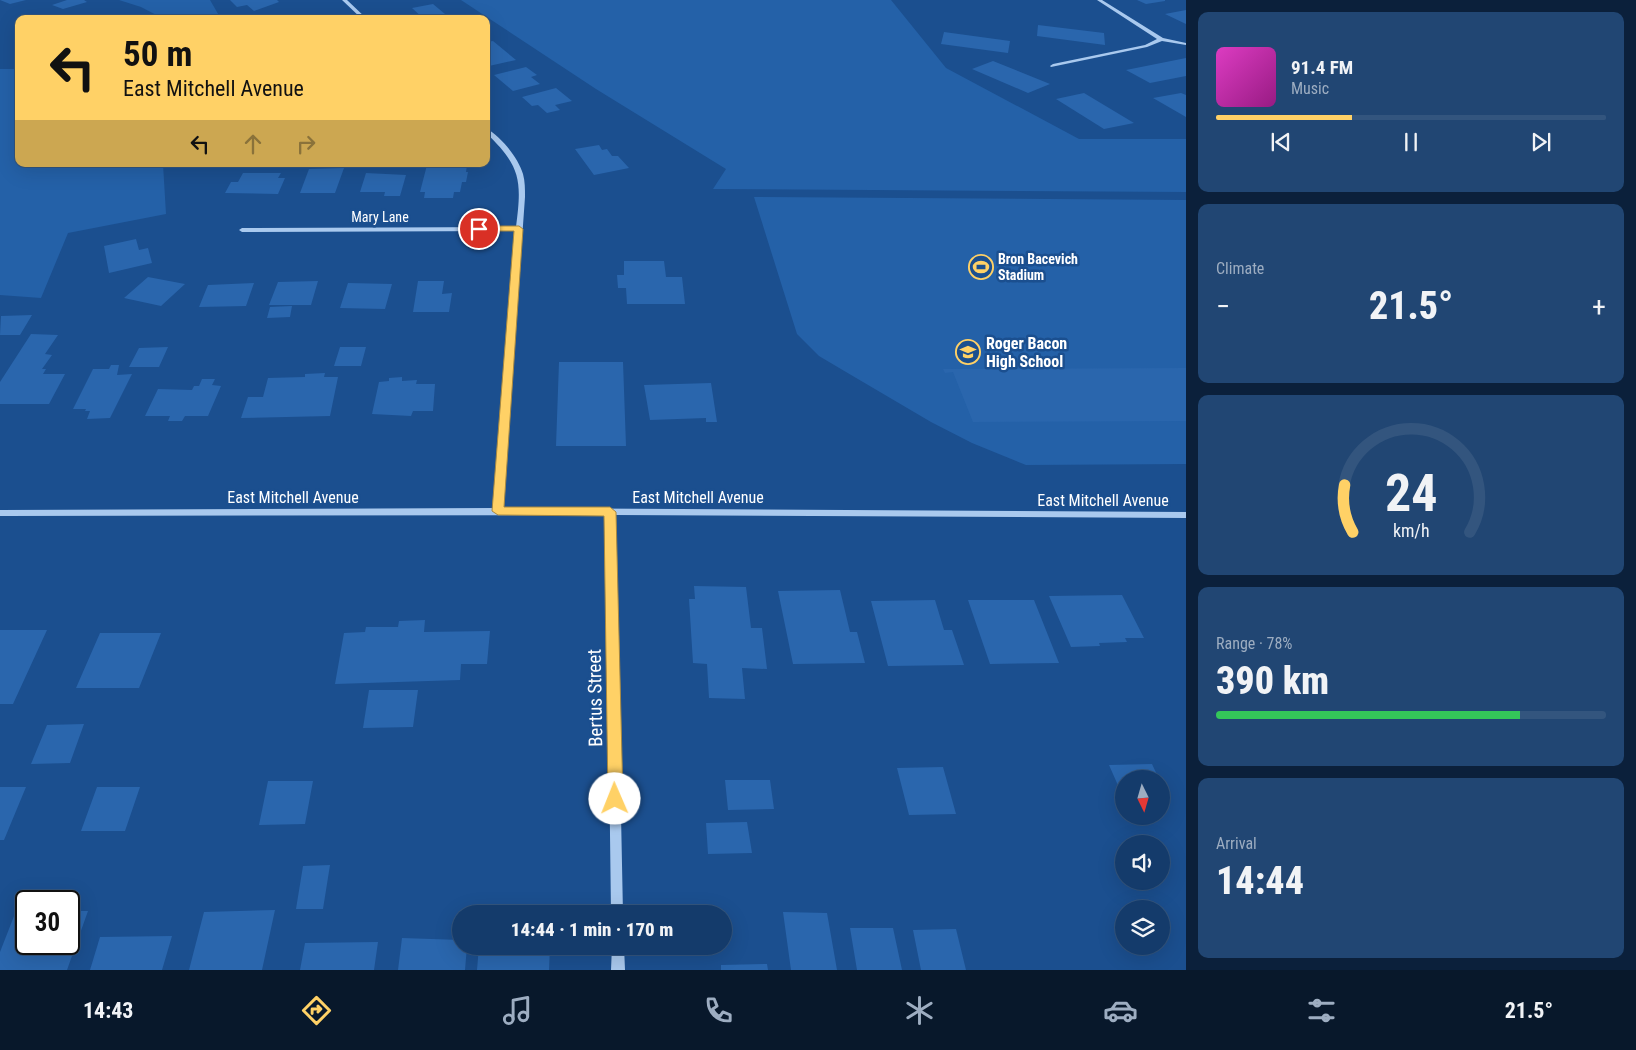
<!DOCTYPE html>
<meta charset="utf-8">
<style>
body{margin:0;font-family:"Roboto Condensed",sans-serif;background:#214673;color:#f1f3f6;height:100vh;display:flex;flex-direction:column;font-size:19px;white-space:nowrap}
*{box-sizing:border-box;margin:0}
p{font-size:16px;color:#9dadc1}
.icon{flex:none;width:28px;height:28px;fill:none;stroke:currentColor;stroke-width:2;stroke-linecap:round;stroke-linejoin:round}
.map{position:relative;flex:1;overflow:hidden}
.side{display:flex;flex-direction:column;gap:12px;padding:12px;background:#0b203b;width:450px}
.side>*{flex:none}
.top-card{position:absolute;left:15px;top:15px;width:475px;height:152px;border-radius:10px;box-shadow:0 5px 20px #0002,0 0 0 1px #33557e;background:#ffd166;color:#111;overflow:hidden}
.needle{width:32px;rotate:175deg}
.controls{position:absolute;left:1115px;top:770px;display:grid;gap:10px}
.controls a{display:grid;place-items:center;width:55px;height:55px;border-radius:50%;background:#143b6b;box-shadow:0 5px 20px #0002,0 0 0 1px #33557e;font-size:25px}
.speed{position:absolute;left:15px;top:890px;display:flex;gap:10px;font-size:25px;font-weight:700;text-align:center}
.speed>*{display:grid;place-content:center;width:65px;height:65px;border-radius:50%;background:#143b6b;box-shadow:0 5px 20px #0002,0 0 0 1px #33557e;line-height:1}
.speed .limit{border:2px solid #111;border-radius:8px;background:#fff;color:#111}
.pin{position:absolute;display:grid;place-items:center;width:42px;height:42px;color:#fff;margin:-21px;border:2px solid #fff;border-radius:50%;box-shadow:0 1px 5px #0007}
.me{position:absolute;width:55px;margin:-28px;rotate:359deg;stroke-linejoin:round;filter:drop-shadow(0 0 4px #0008)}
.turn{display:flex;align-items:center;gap:18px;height:105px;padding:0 25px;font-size:22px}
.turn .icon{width:65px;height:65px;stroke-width:2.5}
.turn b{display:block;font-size:35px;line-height:42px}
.lanes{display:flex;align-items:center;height:48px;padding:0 25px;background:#0003;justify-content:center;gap:25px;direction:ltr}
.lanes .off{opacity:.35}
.big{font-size:38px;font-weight:800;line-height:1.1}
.side .widget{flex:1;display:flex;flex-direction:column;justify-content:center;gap:8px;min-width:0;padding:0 18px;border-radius:10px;background:#214673}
.side .dial{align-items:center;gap:0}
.dial svg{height:130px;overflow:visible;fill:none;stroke:#33557e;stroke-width:7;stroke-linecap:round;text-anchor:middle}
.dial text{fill:#f1f3f6;stroke:none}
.song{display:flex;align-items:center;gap:15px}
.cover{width:60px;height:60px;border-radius:8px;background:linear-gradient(135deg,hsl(310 70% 55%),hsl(310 70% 35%))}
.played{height:5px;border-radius:2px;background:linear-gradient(90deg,#ffd166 35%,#33557e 35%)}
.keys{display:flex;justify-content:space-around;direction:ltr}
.heat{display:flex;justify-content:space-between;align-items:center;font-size:28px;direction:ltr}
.charge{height:8px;border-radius:4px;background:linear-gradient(90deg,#34c759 78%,#33557e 0)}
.trip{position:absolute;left:452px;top:905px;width:280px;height:50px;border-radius:25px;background:#143b6b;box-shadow:0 5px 20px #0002,0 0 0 1px #33557e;font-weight:800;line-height:50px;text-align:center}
.menu{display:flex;height:80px;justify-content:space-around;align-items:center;background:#08182b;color:#9dadc1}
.menu .icon{width:35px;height:35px}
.menu .on{color:#ffd166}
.menu b{font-size:22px;color:#f1f3f6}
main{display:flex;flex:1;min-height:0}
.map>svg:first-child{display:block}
.green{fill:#2461a8}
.building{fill:#2a66ad}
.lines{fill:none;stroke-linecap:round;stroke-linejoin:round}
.minor{fill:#a9c9ee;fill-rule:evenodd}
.route{fill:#ffd166;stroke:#a68842}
.labels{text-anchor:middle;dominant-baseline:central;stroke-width:5;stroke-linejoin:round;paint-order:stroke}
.far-street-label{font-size:14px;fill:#fff;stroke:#1b4f8f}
.far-poi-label{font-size:14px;font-weight:bold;fill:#fff;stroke:#1b4f8f;text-anchor:start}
.poi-label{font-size:16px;font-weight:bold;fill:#fff;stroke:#1b4f8f;text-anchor:start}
.street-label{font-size:16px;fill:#fff;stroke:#1b4f8f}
.near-street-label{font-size:19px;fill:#fff;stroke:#1b4f8f}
</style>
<main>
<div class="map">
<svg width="1186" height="970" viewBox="0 0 1186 970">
<rect width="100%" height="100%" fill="#1b4f8f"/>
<path class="green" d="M119 0H210L221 19H164L141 7Z
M461 0H891L946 68 1079 139H1186V192L713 189 726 169 596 89Z
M0 69H19V164H163L166 214 68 233 41 298 0 295Z
M754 197 1186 200V464L1026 465 972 443 931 422 846 372 819 356 797 334Z"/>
<path class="building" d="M0 0H26L10 4Z
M67 0H84L87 2 63 9 52 5Z
M230 0H277L279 2 254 11 247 5 237 7Z
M1137 0H1165V1L1146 4Z
M433 4 445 14 441 15 445 18 424 19 412 8Z
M1186 10V24L1165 14Z
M1038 25 1104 33 1105 45 1037 36Z
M944 32 1010 41 1008 53 941 44Z
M493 41 516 60 489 66 486 64V42Z
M1186 58V76L1150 83 1126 70Z
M993 61 1050 84 1028 93 972 69Z
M526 67 537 75 531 77 540 84 513 91 494 75Z
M556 88 572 101 555 105 560 110 547 113 538 105 532 106 522 97Z
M1084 93 1134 123 1104 129 1056 99Z
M1181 93 1186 95V117L1153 98Z
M599 145 602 150 607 149 612 156H618L629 168 594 175 575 149Z
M427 165H467L466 172H468L466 182H462L460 192H454L453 198H424L425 192H420Z
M344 168 335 193H300L309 169Z
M243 173H281L278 178H285L278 194 225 193 231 182H238Z
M366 173 406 175 400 196H384L385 192H360Z
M136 239 139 250 148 248 152 263 109 273 104 246Z
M624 261H664L666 277H682L685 304H627L626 288H618L617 275H624Z
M148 277 185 284 161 306 124 298Z
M318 281 311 305H269L278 282Z
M418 281H444L442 294 452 293 449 312H413Z
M254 283 246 306 199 307 208 285Z
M348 283 392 284 385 309 340 308Z
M292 306 290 317 267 318 270 307Z
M32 315 20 335H0L1 316Z
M31 334 58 335 45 354 52 355 42 369H46L43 374H65L49 404H0V382Z
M168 347 159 367H129L139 348Z
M340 347H366L361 366H334Z
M559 362H623L626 446H556Z
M111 365H119L117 375 132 374 110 418 87 419 90 411H85L86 409H73L93 369H109Z
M1186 368V421L973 422 953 372 945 373 943 369Z
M325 373 324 377H338L330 416 241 418 248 397H263L268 378 305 377V374Z
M402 377V381L417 380 416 384H435L433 411H413L411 416 372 414 379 382 389 381V378Z
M202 379H215L212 385 221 386 208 416H185L182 421H168L170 416H145L158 389 192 390 194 386H199Z
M711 383 717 422H706V418L650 420 644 385Z
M694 586 746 587 751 628H762L767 669 742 668 745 699 709 698 707 664 693 663 689 599H695Z
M840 590 850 632H857L865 663 793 664 778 591Z
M1122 595 1144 638H1125L1127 642 1099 643 1100 646 1071 647 1049 596Z
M935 600 944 630H952L964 665 888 666 871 601Z
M968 600H1034L1059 663 990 664Z
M425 620 424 632 490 631 487 664H461L460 680 335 684 344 633 365 632 366 627H398L399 621Z
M0 630H47L13 704H0Z
M100 633H161L139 688H76Z
M369 690H418L413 727 363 728Z
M84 724 70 763 31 764 47 725Z
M1152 764 1159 779H1124V799L1109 765Z
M943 767 956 814 909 815 897 768Z
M725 780H770L774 809 728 810Z
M268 781H313L305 824 259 825Z
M1161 783 1170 802H1161Z
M0 787H26L4 840H0Z
M97 787H140L125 831H81Z
M747 822 752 853 708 854 706 823Z
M330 865 323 909H296L303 866Z
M484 904 552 906V914H483Z
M275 910 262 970H189L204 912Z
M16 911H26V944H69V911H88L67 970H0V952Z
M783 912 827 913 837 970H791Z
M850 928H893L902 970H857Z
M956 929 966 970H921L913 930Z
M172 936 162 970H90L100 937Z
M402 938 461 940V946H467L465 970H398Z
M378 942 374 970H300L305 943Z
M479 946H550L549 970H477Z
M767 964 768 970H721V965Z"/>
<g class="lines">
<path class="minor" d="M342 0H347L367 19H362Z
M1097 0H1102L1163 38 1186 43V45L1162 41 1147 47 1051 67 1050 66 1053 64 1145 45 1157 39Z
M486 128C501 137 518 157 523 174 525 181 525 189 525 197L503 508 1186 512V518L615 515 623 914H611L606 515 0 516V510L494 508 516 231 242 232 239 230 242 228 516 227C522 181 521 166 486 133Z
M612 946H624L625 970H611Z"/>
</g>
<path class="route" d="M519 226 523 229 504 507H610L616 512 623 799 620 804 615 806 610 804 608 799 604 516 498 515 492 511 514 231H479L475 229 479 226Z"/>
<defs>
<symbol id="stadium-ring" viewBox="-11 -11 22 22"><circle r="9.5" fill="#1b4f8f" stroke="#ffd166" stroke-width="1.5"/><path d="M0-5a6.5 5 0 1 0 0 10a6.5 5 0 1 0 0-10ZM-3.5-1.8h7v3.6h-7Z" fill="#ffd166"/></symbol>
<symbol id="school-ring" viewBox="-11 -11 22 22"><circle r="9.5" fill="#1b4f8f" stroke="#ffd166" stroke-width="1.5"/><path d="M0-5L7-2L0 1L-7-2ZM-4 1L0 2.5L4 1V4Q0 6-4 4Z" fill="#ffd166"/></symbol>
</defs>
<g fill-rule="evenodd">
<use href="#stadium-ring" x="967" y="253" width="28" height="28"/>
<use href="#school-ring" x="954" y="338" width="28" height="28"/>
</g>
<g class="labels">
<g class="far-street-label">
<text x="380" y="217">Mary Lane</text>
</g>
<g class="far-poi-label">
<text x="998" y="259">Bron Bacevich<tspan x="998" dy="16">Stadium</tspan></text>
</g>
<g class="poi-label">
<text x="986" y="343">Roger Bacon<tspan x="986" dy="18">High School</tspan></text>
</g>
<g class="street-label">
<text x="293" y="497">East Mitchell Avenue</text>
<text x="698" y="497">East Mitchell Avenue</text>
<text x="1103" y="500">East Mitchell Avenue</text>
</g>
<g class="near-street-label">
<text transform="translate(595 698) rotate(-91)">Bertus Street</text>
</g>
</g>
</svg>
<div class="controls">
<a><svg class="needle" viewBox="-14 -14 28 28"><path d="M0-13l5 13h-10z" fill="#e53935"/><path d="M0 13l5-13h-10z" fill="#9dadc1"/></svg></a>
<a><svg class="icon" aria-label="sound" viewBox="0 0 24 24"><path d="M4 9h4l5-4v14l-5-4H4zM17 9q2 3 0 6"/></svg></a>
<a><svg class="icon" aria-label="layers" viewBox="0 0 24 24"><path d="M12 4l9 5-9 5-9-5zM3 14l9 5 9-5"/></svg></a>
</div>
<div class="speed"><div class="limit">30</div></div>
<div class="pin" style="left:479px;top:229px;background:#d93025"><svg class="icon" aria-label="arrive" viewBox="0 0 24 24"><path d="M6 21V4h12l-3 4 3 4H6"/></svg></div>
<svg class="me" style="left:615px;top:799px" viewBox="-20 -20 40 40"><circle r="19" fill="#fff"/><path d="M0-13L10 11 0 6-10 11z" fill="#ffd166"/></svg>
<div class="trip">14:44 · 1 min · 170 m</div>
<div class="top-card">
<div class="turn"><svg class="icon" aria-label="left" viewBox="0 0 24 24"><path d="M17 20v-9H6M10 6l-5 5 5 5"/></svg><div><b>50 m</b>East Mitchell Avenue</div></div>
<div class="lanes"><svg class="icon" aria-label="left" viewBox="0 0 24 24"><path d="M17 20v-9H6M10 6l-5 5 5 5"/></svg><svg class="icon off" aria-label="ahead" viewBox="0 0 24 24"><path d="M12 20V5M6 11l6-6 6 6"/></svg><svg class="icon off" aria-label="right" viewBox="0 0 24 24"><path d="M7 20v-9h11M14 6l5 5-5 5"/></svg></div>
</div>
</div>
<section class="side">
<div class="widget">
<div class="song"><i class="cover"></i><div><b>91.4 FM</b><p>Music</p></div></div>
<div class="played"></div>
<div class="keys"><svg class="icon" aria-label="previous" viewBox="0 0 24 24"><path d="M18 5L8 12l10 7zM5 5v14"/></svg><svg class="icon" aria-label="pause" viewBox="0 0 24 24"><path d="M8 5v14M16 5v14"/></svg><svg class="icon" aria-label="next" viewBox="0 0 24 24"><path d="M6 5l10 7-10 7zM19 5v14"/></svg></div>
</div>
<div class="widget"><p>Climate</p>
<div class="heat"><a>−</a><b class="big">21.5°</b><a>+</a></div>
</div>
<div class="widget dial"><svg viewBox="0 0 100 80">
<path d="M14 69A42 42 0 1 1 86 69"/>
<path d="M14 69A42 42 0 0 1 9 40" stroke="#ffd166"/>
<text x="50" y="56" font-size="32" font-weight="700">24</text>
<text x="50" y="72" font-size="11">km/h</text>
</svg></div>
<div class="widget"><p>Range · 78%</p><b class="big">390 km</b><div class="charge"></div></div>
<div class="widget"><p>Arrival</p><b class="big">14:44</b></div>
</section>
</main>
<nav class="menu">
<b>14:43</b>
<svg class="icon on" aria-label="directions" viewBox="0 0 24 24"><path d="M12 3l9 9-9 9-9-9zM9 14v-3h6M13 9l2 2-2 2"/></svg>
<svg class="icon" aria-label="music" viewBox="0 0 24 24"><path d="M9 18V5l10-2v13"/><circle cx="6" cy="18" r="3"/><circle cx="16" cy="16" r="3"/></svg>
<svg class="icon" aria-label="phone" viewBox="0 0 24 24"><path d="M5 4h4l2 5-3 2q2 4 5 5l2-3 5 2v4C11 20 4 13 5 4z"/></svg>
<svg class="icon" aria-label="climate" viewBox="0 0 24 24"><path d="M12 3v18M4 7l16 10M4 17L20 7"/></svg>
<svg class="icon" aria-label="car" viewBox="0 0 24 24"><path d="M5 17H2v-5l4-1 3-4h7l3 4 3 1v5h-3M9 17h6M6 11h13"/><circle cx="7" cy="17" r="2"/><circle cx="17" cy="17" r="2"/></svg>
<svg class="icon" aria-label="filters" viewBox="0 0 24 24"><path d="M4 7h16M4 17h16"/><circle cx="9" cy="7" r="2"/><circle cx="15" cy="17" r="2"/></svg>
<b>21.5°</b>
</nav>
